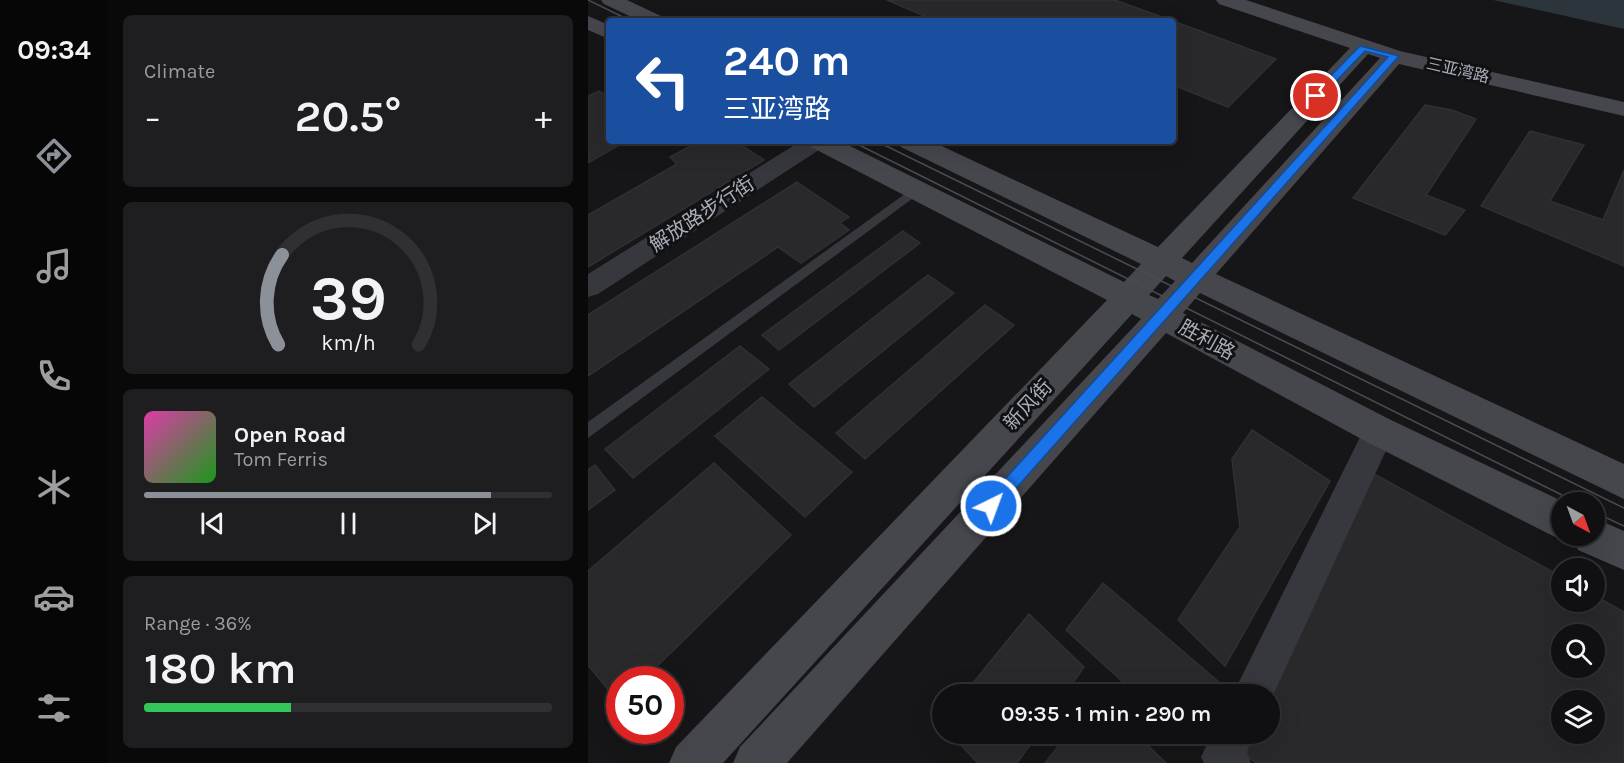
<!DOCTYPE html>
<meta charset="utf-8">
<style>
body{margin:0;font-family:Karla,"Noto Sans SC",sans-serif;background:#1e1e20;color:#f1f3f6;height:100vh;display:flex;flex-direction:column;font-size:22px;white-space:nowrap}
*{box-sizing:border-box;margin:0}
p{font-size:20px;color:#9c9d9f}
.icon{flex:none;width:33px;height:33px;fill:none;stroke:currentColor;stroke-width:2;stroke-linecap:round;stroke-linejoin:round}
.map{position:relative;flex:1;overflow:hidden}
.side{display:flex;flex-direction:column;gap:15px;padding:15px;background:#09090a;width:480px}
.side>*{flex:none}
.banner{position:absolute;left:18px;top:18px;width:570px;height:126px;border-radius:6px;box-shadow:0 6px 24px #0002,0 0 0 2px #303032;background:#1a4fa0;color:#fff;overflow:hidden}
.needle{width:39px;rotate:139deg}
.buttons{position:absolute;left:963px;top:492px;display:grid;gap:12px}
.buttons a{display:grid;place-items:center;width:54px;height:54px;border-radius:50%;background:#101012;box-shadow:0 6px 24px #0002,0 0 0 2px #303032;font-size:30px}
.speed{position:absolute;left:18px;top:666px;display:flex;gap:12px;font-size:30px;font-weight:700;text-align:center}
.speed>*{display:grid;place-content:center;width:78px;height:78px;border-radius:50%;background:#101012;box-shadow:0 6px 24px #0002,0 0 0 2px #303032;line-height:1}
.speed .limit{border:9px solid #d22;background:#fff;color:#111}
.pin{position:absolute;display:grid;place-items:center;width:51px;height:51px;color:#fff;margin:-26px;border:3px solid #fff;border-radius:50%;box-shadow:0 2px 6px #0007}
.me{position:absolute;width:66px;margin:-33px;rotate:42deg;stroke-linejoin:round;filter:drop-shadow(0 0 4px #0008)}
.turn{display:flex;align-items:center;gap:21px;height:126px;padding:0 18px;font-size:27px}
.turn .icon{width:78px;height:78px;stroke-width:2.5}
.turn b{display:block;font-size:42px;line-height:51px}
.big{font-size:45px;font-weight:600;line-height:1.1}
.side .card{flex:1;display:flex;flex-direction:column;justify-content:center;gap:9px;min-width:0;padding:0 21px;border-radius:9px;background:#1e1e20}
.side .dial{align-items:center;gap:0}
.dial svg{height:156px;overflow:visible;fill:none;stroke:#303032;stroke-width:7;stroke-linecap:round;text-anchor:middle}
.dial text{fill:#f1f3f6;stroke:none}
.song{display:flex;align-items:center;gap:18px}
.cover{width:72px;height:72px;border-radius:9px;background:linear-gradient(135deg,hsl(320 70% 55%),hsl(120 70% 35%))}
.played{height:6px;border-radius:3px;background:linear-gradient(90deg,#8c9099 85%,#303032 85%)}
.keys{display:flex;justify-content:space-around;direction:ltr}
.heat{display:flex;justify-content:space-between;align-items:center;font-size:33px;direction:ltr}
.charge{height:9px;border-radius:4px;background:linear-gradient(90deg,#34c759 36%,#303032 0)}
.trip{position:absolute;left:344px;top:684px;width:348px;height:60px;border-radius:30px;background:#101012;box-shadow:0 6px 24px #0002,0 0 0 2px #303032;font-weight:600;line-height:60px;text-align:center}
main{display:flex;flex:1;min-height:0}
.tabs{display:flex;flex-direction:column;width:108px;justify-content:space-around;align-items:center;background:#060607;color:#9c9d9f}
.tabs .icon{width:42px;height:42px}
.tabs .active{color:#8c9099}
.tabs b{font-size:27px;color:#f1f3f6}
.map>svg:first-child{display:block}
.water{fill:#2c353c}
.building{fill:#29292c;stroke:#303034;stroke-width:1.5;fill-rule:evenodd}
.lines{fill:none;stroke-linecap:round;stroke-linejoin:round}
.lane{fill:#37383d;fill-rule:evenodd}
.street{fill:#37383d;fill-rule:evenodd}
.secondary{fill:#45474d;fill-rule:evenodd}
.tram{stroke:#4a4c52;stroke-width:1.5}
.route{fill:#1a73e8;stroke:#114b97;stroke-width:1.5}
.labels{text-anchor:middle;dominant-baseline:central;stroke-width:6;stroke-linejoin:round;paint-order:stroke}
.far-street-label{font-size:16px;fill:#a8adb8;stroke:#111113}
.street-label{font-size:20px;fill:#a8adb8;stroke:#111113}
</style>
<main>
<nav class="tabs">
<b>09:34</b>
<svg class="icon active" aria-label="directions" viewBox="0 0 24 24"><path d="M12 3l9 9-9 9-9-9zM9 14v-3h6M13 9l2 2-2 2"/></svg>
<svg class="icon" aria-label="music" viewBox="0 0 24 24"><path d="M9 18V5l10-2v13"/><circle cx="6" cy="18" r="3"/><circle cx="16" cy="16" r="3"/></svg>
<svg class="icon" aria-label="phone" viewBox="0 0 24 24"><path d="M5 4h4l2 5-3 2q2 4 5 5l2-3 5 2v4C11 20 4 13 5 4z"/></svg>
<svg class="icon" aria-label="climate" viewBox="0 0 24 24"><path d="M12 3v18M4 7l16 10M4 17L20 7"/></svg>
<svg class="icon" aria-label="car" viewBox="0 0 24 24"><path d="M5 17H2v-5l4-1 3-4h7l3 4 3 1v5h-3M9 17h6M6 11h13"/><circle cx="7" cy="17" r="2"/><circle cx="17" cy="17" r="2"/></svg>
<svg class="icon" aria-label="filters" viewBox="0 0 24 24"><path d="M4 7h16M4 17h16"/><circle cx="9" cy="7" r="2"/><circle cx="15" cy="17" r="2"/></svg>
</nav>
<section class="side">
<div class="card"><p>Climate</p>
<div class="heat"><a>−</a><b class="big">20.5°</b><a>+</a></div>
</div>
<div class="card dial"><svg viewBox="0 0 100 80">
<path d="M14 69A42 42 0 1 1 86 69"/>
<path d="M14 69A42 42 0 0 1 16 23" stroke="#8c9099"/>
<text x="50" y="56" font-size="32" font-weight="700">39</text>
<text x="50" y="72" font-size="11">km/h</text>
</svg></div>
<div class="card">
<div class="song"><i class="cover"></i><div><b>Open Road</b><p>Tom Ferris</p></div></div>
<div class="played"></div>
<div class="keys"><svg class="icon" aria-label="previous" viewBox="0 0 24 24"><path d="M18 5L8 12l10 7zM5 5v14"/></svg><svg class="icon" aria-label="pause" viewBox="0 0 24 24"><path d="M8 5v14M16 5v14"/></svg><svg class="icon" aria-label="next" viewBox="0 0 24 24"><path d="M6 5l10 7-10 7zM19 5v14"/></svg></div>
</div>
<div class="card"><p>Range · 36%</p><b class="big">180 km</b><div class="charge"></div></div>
</section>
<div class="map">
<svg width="1036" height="763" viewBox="0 0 1036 763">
<rect width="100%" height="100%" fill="#161618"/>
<path class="water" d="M905 0H1036V29Z"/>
<path class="building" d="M299 0H527L585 21H348Z
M585 21 688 59 640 107 585 85Z
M11 91 21 97V141H38L0 163V96Z
M837 105 864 110 888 119 838 195 877 210 857 235 765 198Z
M942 131 996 145 962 201 1015 220 1036 170V266L893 206Z
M112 141H147L176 160 0 267V215L89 164 82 157Z
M209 182 261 217 252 223 261 230 213 263 190 247 0 376V315Z
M315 231 332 243 191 350 174 335Z
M340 275 366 293 226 407 201 384Z
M397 305 426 325 277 459 248 433Z
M152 346 181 369 45 478 17 449Z
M174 397 264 472 217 517 127 436Z
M664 430 742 481 637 666 590 620 652 527 644 459Z
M126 463 203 535 55 680H32L31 703 0 665V571Z
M7 465 27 490 0 510V470Z
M777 469 974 577V602H1006V595L1036 612V763H668L642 743 647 734H681V694H666ZM974 634H1006V668H974ZM974 700H1006V734H974Z
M515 583 638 688 633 694H548L478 630Z
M441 614 496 667 477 694H376Z
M362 734H450L429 763H390Z
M480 734H548L578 763H457Z
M591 734H608L602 744Z"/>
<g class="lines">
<path class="lane" d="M328 186 332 187V193L0 438V422Z"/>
<path class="street" d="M213 141H240L237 146 10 294 0 297V274Z
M791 417 802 421 807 431 681 704V694H645L780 421Z
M624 734H666L659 752 663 763H616L613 757Z"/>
<path class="secondary" d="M13 0H39L75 17 78 21H52L16 4Z
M628 0H658L812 51 1036 102V116L811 64 628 274 1036 464V499L612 293 595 313 803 420 976 502H974V536H984L974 540 961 534 779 442 578 333 199 763H145L152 747 553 319 544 314 135 763H81L88 747 519 300 223 147 220 141H252L536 282 553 264 313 147 310 141H343L570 247 762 48 631 4ZM780 54 792 58 604 263 594 258ZM578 276 587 281 570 299 561 295Z
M0 16 21 25V39L0 30Z
M1006 518 1036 531V570L990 550 985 536H1006Z"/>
<path class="tram" d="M0 0 43 21
M263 141 988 502
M288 141 1036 508
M1006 512 1036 526"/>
</g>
<path class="route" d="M772 46 811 56 408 511 403 513 397 511 395 506 397 501 800 57 777 51 732 98H725V94Z"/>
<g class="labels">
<g class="far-street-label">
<text transform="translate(870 70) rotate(13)">三亚湾路</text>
</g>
<g class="street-label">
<text transform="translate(114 214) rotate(-33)">解放路步行街</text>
<text transform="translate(619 340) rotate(29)">胜利路</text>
<text transform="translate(440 405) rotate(-47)">新风街</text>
</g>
</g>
</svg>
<div class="buttons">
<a><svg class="needle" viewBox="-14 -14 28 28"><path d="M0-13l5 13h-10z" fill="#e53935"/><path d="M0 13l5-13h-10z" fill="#9c9d9f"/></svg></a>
<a><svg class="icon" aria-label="sound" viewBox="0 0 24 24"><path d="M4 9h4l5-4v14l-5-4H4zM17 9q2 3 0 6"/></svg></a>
<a><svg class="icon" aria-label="search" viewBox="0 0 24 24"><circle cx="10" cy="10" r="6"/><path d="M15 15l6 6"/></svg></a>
<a><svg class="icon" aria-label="layers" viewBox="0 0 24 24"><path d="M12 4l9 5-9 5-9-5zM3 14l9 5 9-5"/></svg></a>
</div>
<div class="speed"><div class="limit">50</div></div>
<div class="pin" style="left:728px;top:96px;background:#d93025"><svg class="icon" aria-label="arrive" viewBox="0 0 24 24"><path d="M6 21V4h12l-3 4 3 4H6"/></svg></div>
<svg class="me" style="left:403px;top:506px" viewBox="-20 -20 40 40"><circle r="17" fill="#1a73e8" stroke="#fff" stroke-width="3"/><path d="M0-11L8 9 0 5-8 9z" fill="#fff"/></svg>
<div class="trip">09:35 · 1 min · 290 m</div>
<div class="banner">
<div class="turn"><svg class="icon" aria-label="left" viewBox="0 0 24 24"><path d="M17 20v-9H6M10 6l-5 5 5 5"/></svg><div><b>240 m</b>三亚湾路</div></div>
</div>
</div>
</main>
